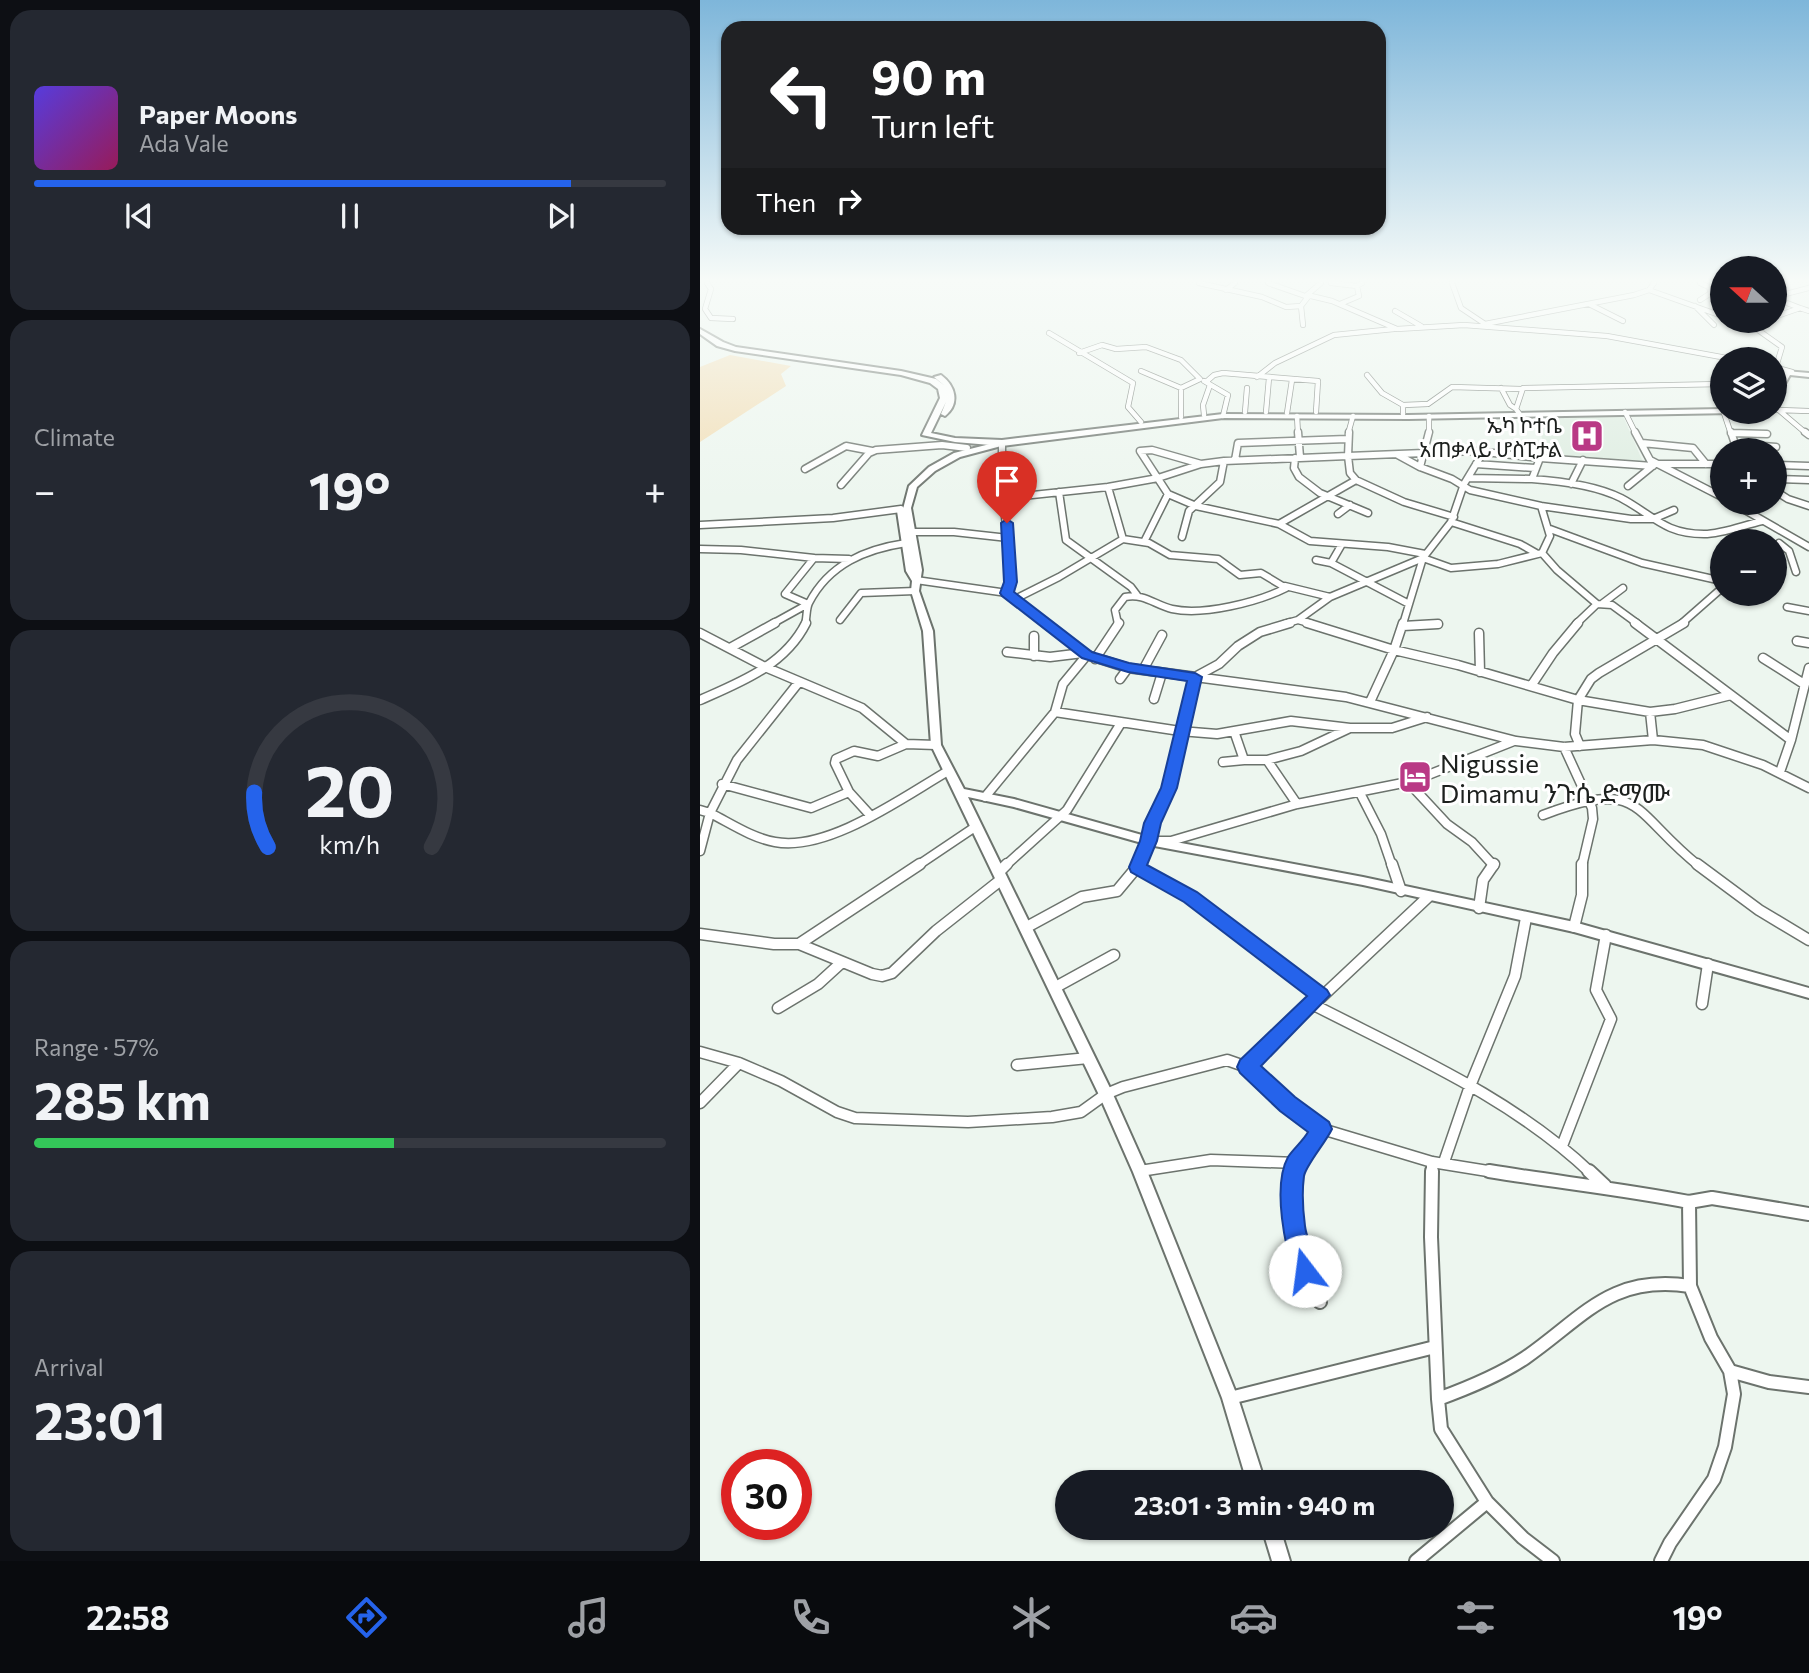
<!DOCTYPE html>
<meta charset="utf-8">
<style>
body{margin:0;font-family:Commissioner,"Noto Sans Ethiopic",sans-serif;background:#242831;color:#f1f3f6;height:100vh;display:flex;flex-direction:column;font-size:26px;white-space:nowrap}
*{box-sizing:border-box;margin:0}
p{font-size:23px;color:#9ea1a6}
.icon{flex:none;width:38px;height:38px;fill:none;stroke:currentColor;stroke-width:2;stroke-linecap:round;stroke-linejoin:round}
.map{position:relative;flex:1;overflow:hidden}
.details{display:flex;flex-direction:column;gap:10px;padding:10px;background:#0d0f14;width:700px}
.details>*{flex:none}
.hud{position:absolute;left:21px;top:21px;width:665px;height:214px;border-radius:21px;box-shadow:0 2px 5px #0004;background:#202124;color:#fff;overflow:hidden}
.needle{width:46px;rotate:291deg}
.controls{position:absolute;left:1010px;top:256px;display:grid;gap:14px}
.controls a{display:grid;place-items:center;width:77px;height:77px;border-radius:50%;background:#171b24;box-shadow:0 2px 5px #0004;font-size:35px}
.speed{position:absolute;left:21px;top:1449px;display:flex;gap:14px;font-size:35px;font-weight:700;text-align:center}
.speed>*{display:grid;place-content:center;width:91px;height:91px;border-radius:50%;background:#171b24;box-shadow:0 2px 5px #0004;line-height:1}
.speed .limit{border:10px solid #d22;background:#fff;color:#111}
.pin{position:absolute;display:grid;place-items:center;width:60px;height:60px;color:#fff;margin:-72px -30px;border-radius:50% 50% 50% 0;rotate:-45deg;box-shadow:0 0 7px #0007}
.pin .icon{rotate:45deg}
.me{position:absolute;width:77px;margin:-38px;rotate:345deg;stroke-linejoin:round;filter:drop-shadow(0 0 5px #0008)}
.turn{display:flex;align-items:center;gap:24px;height:147px;padding:0 35px;font-size:32px}
.turn .icon{width:91px;height:91px;stroke-width:2.5}
.turn b{display:block;font-size:49px;line-height:60px}
.then{display:flex;align-items:center;height:66px;padding:0 35px;background:#0003;gap:14px;font-size:26px}
.big{font-size:52px;font-weight:700;line-height:1.1}
.details .tile{flex:1;display:flex;flex-direction:column;justify-content:center;gap:10px;min-width:0;padding:0 24px;border-radius:21px;background:#242831}
.details .dial{align-items:center;gap:0}
.dial svg{height:182px;overflow:visible;fill:none;stroke:#363941;stroke-width:7;stroke-linecap:round;text-anchor:middle}
.dial text{fill:#f1f3f6;stroke:none}
.song{display:flex;align-items:center;gap:21px}
.cover{width:84px;height:84px;border-radius:10px;background:linear-gradient(135deg,hsl(250 70% 55%),hsl(330 70% 35%))}
.played{height:7px;border-radius:4px;background:linear-gradient(90deg,#2563eb 85%,#363941 85%)}
.keys{display:flex;justify-content:space-around;direction:ltr}
.heat{display:flex;justify-content:space-between;align-items:center;font-size:38px;direction:ltr}
.charge{height:10px;border-radius:5px;background:linear-gradient(90deg,#34c759 57%,#363941 0)}
.trip{position:absolute;left:355px;top:1470px;width:399px;height:70px;border-radius:35px;background:#171b24;box-shadow:0 2px 5px #0004;font-weight:700;line-height:70px;text-align:center}
.dock{display:flex;height:112px;justify-content:space-around;align-items:center;background:#090b0e;color:#9ea1a6}
.dock .icon{width:49px;height:49px}
.dock .on{color:#2563eb}
.dock b{font-size:32px;color:#f1f3f6}
main{display:flex;flex:1;min-height:0}
.map>svg:first-child{display:block}
.built{fill:#deede1}
.green{fill:#f2deb6}
.lines{fill:none;stroke-linecap:round;stroke-linejoin:round}
.minor-far4-casing{stroke:#6c736d;stroke-width:6}
.minor-far3-casing{stroke:#6c736d;stroke-width:9}
.minor-far2-casing{stroke:#6c736d;stroke-width:11}
.minor-far1-casing{stroke:#6c736d;stroke-width:13}
.minor-casing{stroke:#6c736d;stroke-width:16}
.tertiary-casing{stroke:#6c736d;stroke-width:4}
.secondary-casing{stroke:#6c736d;stroke-width:4}
.minor-far4{stroke:#fff;stroke-width:4.5}
.minor-far3{stroke:#fff;stroke-width:6}
.minor-far2{stroke:#fff;stroke-width:8}
.minor-far1{stroke:#fff;stroke-width:10}
.minor{stroke:#fff;stroke-width:12}
.tertiary{fill:#fff;fill-rule:evenodd}
.secondary{fill:#fff;fill-rule:evenodd}
.route{fill:#2563eb;stroke:#184099;stroke-width:2}
.labels{text-anchor:middle;dominant-baseline:central;stroke-width:6;stroke-linejoin:round;paint-order:stroke}
.far-poi-label{font-size:21px;fill:#1d201e;stroke:#fff;text-anchor:end}
.poi-label{font-size:26px;fill:#1d201e;stroke:#fff;text-anchor:start}
</style>
<main>
<section class="details">
<div class="tile">
<div class="song"><i class="cover"></i><div><b>Paper Moons</b><p>Ada Vale</p></div></div>
<div class="played"></div>
<div class="keys"><svg class="icon" aria-label="previous" viewBox="0 0 24 24"><path d="M18 5L8 12l10 7zM5 5v14"/></svg><svg class="icon" aria-label="pause" viewBox="0 0 24 24"><path d="M8 5v14M16 5v14"/></svg><svg class="icon" aria-label="next" viewBox="0 0 24 24"><path d="M6 5l10 7-10 7zM19 5v14"/></svg></div>
</div>
<div class="tile"><p>Climate</p>
<div class="heat"><a>−</a><b class="big">19°</b><a>+</a></div>
</div>
<div class="tile dial"><svg viewBox="0 0 100 80">
<path d="M14 69A42 42 0 1 1 86 69"/>
<path d="M14 69A42 42 0 0 1 8 45" stroke="#2563eb"/>
<text x="50" y="56" font-size="32" font-weight="700">20</text>
<text x="50" y="72" font-size="11">km/h</text>
</svg></div>
<div class="tile"><p>Range · 57%</p><b class="big">285 km</b><div class="charge"></div></div>
<div class="tile"><p>Arrival</p><b class="big">23:01</b></div>
</section>
<div class="map">
<svg width="1109" height="1561" viewBox="0 0 1109 1561">
<rect width="100%" height="100%" fill="#edf6ef"/>
<path class="built" d="M923 416 943 462 849 454 836 424 829 422 828 420 832 418Z"/>
<path class="green" d="M30 355 91 366 81 374 86 386 0 442V367Z"/>
<g class="lines">
<defs>
<path id="minor-far4" d="M7 283 11 289 5 309 11 318 33 319
M499 283 562 297 586 307 601 306 608 297 568 283
M621 283 607 295 632 301 697 329 764 325 907 336 1032 359
M631 283 657 286
M752 283 761 308 785 324
M1000 283 1009 287 1011 293 1000 300
M1009 287H1022
M526 290 535 283
M949 290 1022 316
M1074 297 1109 288
M1074 298 1100 308
M640 304 659 296 657 286 662 283
M889 304 923 321
M601 306 603 325
M995 306 1014 325
M695 311 721 326
M1074 317 1100 308 1109 311
M1033 320 1058 330 1082 347 1076 367
M785 324 934 295 949 290 954 283
M1054 325 1066 320
M349 333 433 383 428 407 441 422
M379 353 402 345 416 349 446 347 481 360 500 379 481 388V417
M1074 367 1092 372
M441 371 481 388
M667 375 682 393 703 405V414
M557 377 575 363 634 335 694 329
M1074 378H1077
M504 381 528 395 523 416
M506 382 514 375 523 373 618 381 616 412
M801 388 810 405 816 409
M703 405 728 404 752 387 821 389
M1074 406 1107 434
M1078 410 1109 411
M545 412 547 388
M566 412 569 378
M925 412 936 434
M587 413 592 380
M1024 413 1031 434
M504 415 503 405 510 385
M597 416 598 434
M821 416 816 409 823 388 1022 384
M1031 433 1058 434
M648 434 653 416
M729 434V416"/>
<path id="minor-far3" d="M598 432 600 457
M649 432 648 456 775 451 840 458 832 479C861 481 895 485 921 498 953 515 964 534 1004 534 1022 534 1044 525 1062 521
M729 432 720 467 752 479 770 490 841 506 850 536 842 553 857 570 897 604
M935 432 950 460 1022 497
M1031 432 1037 450
M1105 432 1109 435
M1031 433 1067 434
M302 443V484L311 582 307 593
M942 443 993 448 1006 464
M1036 444 1076 447
M698 455 720 467
M595 458 594 468 599 477 620 493 668 513
M840 458 953 466
M535 460 538 443 647 439
M501 464 452 450 440 451 468 494 496 506 579 524 610 541 688 547 725 554
M776 464 835 468
M1074 465 1109 466
M105 469 146 446 172 451
M768 478 832 479
M1074 479 1109 480
M871 484 883 460
M141 485 169 453 176 450 242 445 267 448
M928 486 955 464H1022
M408 487 423 539
M1074 490 1088 499 1109 506
M359 492 366 540 431 587 437 595
M305 498 408 487 458 478 501 464 524 461 648 456 650 473 656 480
M1031 502 1109 547
M841 506 931 519H953L974 510
M638 514 650 505
M751 522 820 544 836 553
M579 524 656 480 704 502 754 517
M0 525 133 518 201 509
M850 529 942 563 1022 581
M212 532H254L308 538
M482 537 489 511 520 482 524 461
M444 542 468 494
M1079 543 1089 551 1096 572
M0 549 41 550 114 558
M616 560 631 563 642 544
M631 563 709 604
M216 580 307 593 348 624
M585 586 630 597
M315 599 359 577 423 539 449 543 470 555 518 559 540 575 561 573 586 588C558 602 503 616 472 609 455 605 444 593 425 597L415 610 418 624
M903 603 923 588
M108 604 85 594 114 558 149 559
M1087 607 1109 611
M140 620 161 593 215 591
M598 620 612 624
M72 624 108 604
M105 624C107 618 106 609 109 603 129 564 166 549 206 543
M584 624 598 620 630 597 723 558 751 568 798 564 842 553
M703 624 723 558 751 522 764 484 784 451
M731 624H738
M876 624 897 604 912 605 938 624
M981 624 1022 588"/>
<path id="minor-far2" d="M345 623 387 655 428 668 646 697 816 741 864 747 953 740 1003 745 1063 765 1109 788
M607 623 694 650 670 702
M703 623 694 650 758 665 878 700 875 734 880 746
M935 623 1031 695 975 709 950 712 953 740
M703 626 738 624
M0 633 65 667 162 708 206 744
M779 633 780 672
M334 636V656
M1097 641 1109 643
M30 648 75 623
M307 652 350 657 383 653
M1063 658 1104 684
M395 659 419 623
M443 670 462 635
M420 679 428 668
M99 682 37 760 10 813C30 823 52 838 75 842 128 852 203 797 248 771
M831 686 853 653 878 623
M1031 695 1091 740 1080 772
M454 699 462 673
M0 700C41 682 85 665 106 623
M355 712 363 684 387 655
M950 712 878 700 891 679 899 673 984 623
M1091 740 1109 668
M864 747 892 808 893 819 882 866
M544 760H567L597 804
M567 760 601 751 650 728H692L727 717
M523 762 544 760 534 731
M708 782 747 824 772 842 794 866
M22 784 111 808 149 792 170 815
M149 792 135 763 136 759 154 751 178 756 206 744 236 745
M660 793 681 834 692 866
M285 797 355 712 480 731 495 677 519 664 538 646 560 632 590 623
M0 810 10 813 0 851
M843 815C944 777 930 811 999 866
M449 841 452 823 469 788 480 731 517 734 591 721 650 728
M217 866 275 827
M305 866 367 810 421 723
M437 866 449 841H471L597 804 713 781 814 741"/>
<path id="minor-far1" d="M220 864 99 944 172 974 182 976 192 973 236 931 302 879
M438 864 437 867 491 897 621 995
M692 864 701 891
M997 864 1059 910 1109 940
M299 872 307 864
M779 908 783 880 794 864
M874 927 882 895V864
M325 928 382 897 417 891 437 867
M0 934 74 944H99
M354 988 414 955
M612 1004C709 1054 811 1097 891 1173
M1002 1004 1008 964
M78 1008 118 984 141 963
M0 1052 39 1063 81 1081 137 1112 155 1118 268 1122 352 1117 381 1112 406 1094 423 1087 527 1060 547 1067 587 1104 622 1129 732 1162 800 1173
M317 1065 388 1058
M547 1067 728 897
M0 1103 39 1063
M862 1146 911 1019 896 990 906 935
M744 1162 770 1086 815 976 826 918
M440 1171 511 1160 597 1163
M595 1173C598 1157 614 1143 622 1129
M732 1173V1162"/>
<path id="minor" d="M596 1171C587 1224 599 1255 620 1302
M732 1171 731 1237 738 1399
M789 1171C856 1182 922 1189 989 1202
M889 1171 905 1186
M1030 1371 1069 1382 1109 1387
M530 1398 735 1347
M787 1502 741 1429 738 1399C768 1388 798 1376 825 1358 883 1318 910 1274 990 1286L989 1202 1012 1198 1109 1214
M716 1561 787 1502 823 1538 853 1561
M961 1561 970 1543 1014 1479 1025 1447 1034 1394 1030 1371 1011 1338 990 1286"/>
<path id="tertiary" d="M302 441 306 443 305 445 260 457 235 471 217 487 211 508 222 570 219 591 233 631 241 745 264 789 314 799 449 837 663 877 874 922 1109 988V998L874 932 663 885 449 845 314 807 268 797 411 1090 445 1166 538 1398 565 1482H547L522 1398 433 1172 400 1097 231 745 223 631 211 591 212 581 206 571 197 511 203 509 209 486 229 467 254 453Z
M562 1528H580L590 1561H572Z"/>
<path id="secondary" d="M0 329 23 342 36 347 201 371 236 379 245 386 247 395 245 386 234 377 241 375C256 386 260 404 245 416L241 414 246 402 231 433 255 438 302 440 523 414 708 415 1022 409V411H1038L1034 413 708 419 523 418 302 446 255 442 222 435 240 398 238 389 230 383 201 375 35 351 17 346 0 334Z
M1085 371 1109 373V377L1090 375 1077 398H1074V389Z"/>
</defs>
<use href="#minor-far4" class="minor-far4-casing"/>
<use href="#minor-far3" class="minor-far3-casing"/>
<use href="#minor-far2" class="minor-far2-casing"/>
<use href="#minor-far1" class="minor-far1-casing"/>
<use href="#minor" class="minor-casing"/>
<use href="#tertiary" class="tertiary-casing"/>
<use href="#secondary" class="secondary-casing"/>
<use href="#minor-far4" class="minor-far4"/>
<use href="#minor-far3" class="minor-far3"/>
<use href="#minor-far2" class="minor-far2"/>
<use href="#minor-far1" class="minor-far1"/>
<use href="#minor" class="minor"/>
<use href="#tertiary" class="tertiary"/>
<use href="#secondary" class="secondary"/>
</g>
<linearGradient id="sky" x2="0" y2="1"><stop stop-color="#7eb6da"/><stop offset="0.56" stop-color="#f7fbf8"/><stop offset="1" stop-color="#f7fbf8" stop-opacity="0"/></linearGradient>
<rect width="1109" height="501" fill="url(#sky)"/>
<path class="route" d="M307 519 313 523 317 582 314 592 392 652 429 663 495 673 502 677 477 788 461 823 457 841 447 865 497 892 627 990 630 995 561 1066 595 1097 629 1122 632 1129C626 1142 606 1165 604 1176 602 1191 603 1211 605 1226 607 1243 620 1263 613 1279L605 1283 597 1279C585 1251 572 1186 588 1157 594 1148 603 1141 608 1132L580 1111 540 1073 537 1067 540 1060 607 996 484 902 431 872 429 867 440 841 444 823 461 788 487 681 428 672 382 658 302 596 300 593 304 582 301 523Z"/>
<defs>
<symbol id="hospital-square" viewBox="-11 -11 22 22"><rect x="-9" y="-9" width="18" height="18" rx="4" fill="#b93985" stroke="#fff"/><path d="M-5-5h3v3.5h4V-5h3V5h-3V1.5h-4V5h-3Z" fill="#fff"/></symbol>
<symbol id="hotel-square" viewBox="-11 -11 22 22"><rect x="-9" y="-9" width="18" height="18" rx="4" fill="#b93985" stroke="#fff"/><path d="M-6-4.5h1.5V1H6V5H4.5V3h-9V5H-6ZM-4 0a1.8 1.8 0 1 1 3.6 0ZM.5 0V-2.5h3Q6-2.5 6 0Z" fill="#fff"/></symbol>
</defs>
<g fill-rule="evenodd">
<use href="#hospital-square" x="868" y="417" width="38" height="38"/>
<use href="#hotel-square" x="696" y="758" width="38" height="38"/>
</g>
<g class="labels">
<g class="far-poi-label">
<text x="862" y="424">ኤካ ኮተቤ<tspan x="862" dy="24">አጠቃላይ ሆስፒታል</tspan></text>
</g>
<g class="poi-label">
<text x="740" y="762">Nigussie<tspan x="740" dy="30">Dimamu ንጉሴ ድማሙ</tspan></text>
</g>
</g>
</svg>
<div class="controls">
<a><svg class="needle" viewBox="-14 -14 28 28"><path d="M0-13l5 13h-10z" fill="#e53935"/><path d="M0 13l5-13h-10z" fill="#9ea1a6"/></svg></a>
<a><svg class="icon" aria-label="layers" viewBox="0 0 24 24"><path d="M12 4l9 5-9 5-9-5zM3 14l9 5 9-5"/></svg></a>
<a>+</a>
<a>−</a>
</div>
<div class="speed"><div class="limit">30</div></div>
<div class="pin" style="left:307px;top:523px;background:#d93025"><svg class="icon" aria-label="arrive" viewBox="0 0 24 24"><path d="M6 21V4h12l-3 4 3 4H6"/></svg></div>
<svg class="me" style="left:605px;top:1271px" viewBox="-20 -20 40 40"><circle r="19" fill="#fff"/><path d="M0-13L10 11 0 6-10 11z" fill="#2563eb"/></svg>
<div class="trip">23:01 · 3 min · 940 m</div>
<div class="hud">
<div class="turn"><svg class="icon" aria-label="left" viewBox="0 0 24 24"><path d="M17 20v-9H6M10 6l-5 5 5 5"/></svg><div><b>90 m</b>Turn left</div></div>
<div class="then">Then<svg class="icon" aria-label="right" viewBox="0 0 24 24"><path d="M7 20v-9h11M14 6l5 5-5 5"/></svg></div>
</div>
</div>
</main>
<nav class="dock">
<b>22:58</b>
<svg class="icon on" aria-label="directions" viewBox="0 0 24 24"><path d="M12 3l9 9-9 9-9-9zM9 14v-3h6M13 9l2 2-2 2"/></svg>
<svg class="icon" aria-label="music" viewBox="0 0 24 24"><path d="M9 18V5l10-2v13"/><circle cx="6" cy="18" r="3"/><circle cx="16" cy="16" r="3"/></svg>
<svg class="icon" aria-label="phone" viewBox="0 0 24 24"><path d="M5 4h4l2 5-3 2q2 4 5 5l2-3 5 2v4C11 20 4 13 5 4z"/></svg>
<svg class="icon" aria-label="climate" viewBox="0 0 24 24"><path d="M12 3v18M4 7l16 10M4 17L20 7"/></svg>
<svg class="icon" aria-label="car" viewBox="0 0 24 24"><path d="M5 17H2v-5l4-1 3-4h7l3 4 3 1v5h-3M9 17h6M6 11h13"/><circle cx="7" cy="17" r="2"/><circle cx="17" cy="17" r="2"/></svg>
<svg class="icon" aria-label="filters" viewBox="0 0 24 24"><path d="M4 7h16M4 17h16"/><circle cx="9" cy="7" r="2"/><circle cx="15" cy="17" r="2"/></svg>
<b>19°</b>
</nav>
